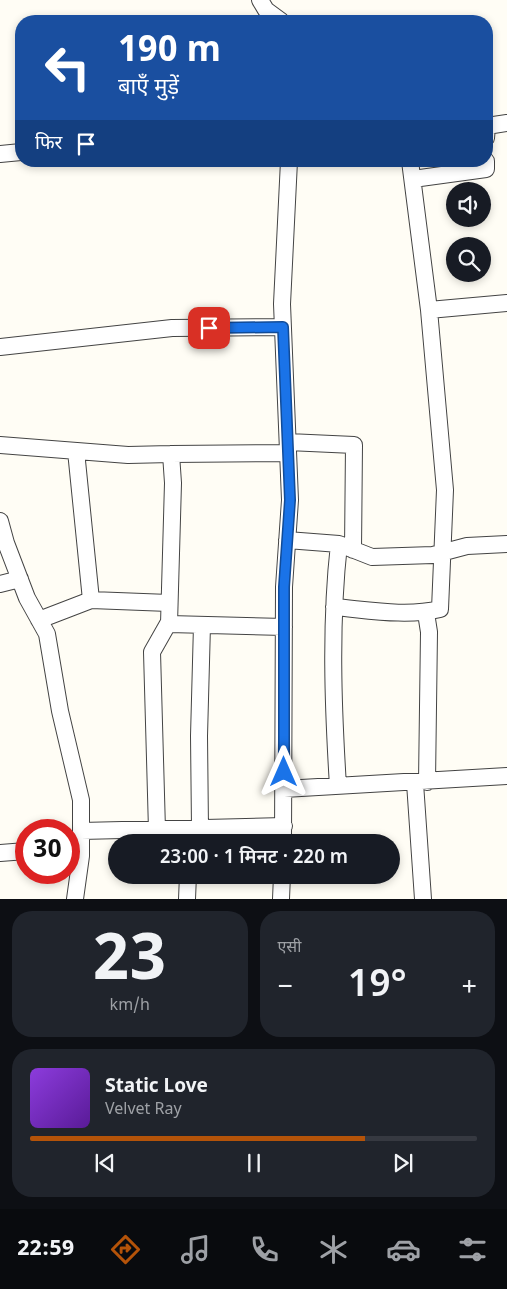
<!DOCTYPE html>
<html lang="hi">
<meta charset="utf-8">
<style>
body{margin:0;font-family:Georgia,"Noto Sans Devanagari",serif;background:#20242c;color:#f1f3f6;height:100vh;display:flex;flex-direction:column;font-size:19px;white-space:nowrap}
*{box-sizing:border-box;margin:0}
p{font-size:16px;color:#9ea1a6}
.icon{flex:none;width:28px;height:28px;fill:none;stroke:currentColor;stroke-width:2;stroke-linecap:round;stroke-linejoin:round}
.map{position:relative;height:899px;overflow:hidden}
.details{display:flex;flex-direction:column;gap:12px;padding:12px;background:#0d0f14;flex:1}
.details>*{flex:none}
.hud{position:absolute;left:15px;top:15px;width:478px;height:152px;border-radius:20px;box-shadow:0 2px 8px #0003;background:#1a4fa0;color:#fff;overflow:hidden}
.buttons{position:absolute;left:446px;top:182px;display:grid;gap:10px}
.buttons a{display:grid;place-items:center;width:45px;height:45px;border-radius:50%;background:#171b24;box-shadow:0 2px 8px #0003;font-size:25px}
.speed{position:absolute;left:15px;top:819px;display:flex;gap:10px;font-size:25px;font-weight:700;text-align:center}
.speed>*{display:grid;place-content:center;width:65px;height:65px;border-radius:50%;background:#171b24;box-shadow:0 2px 8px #0003;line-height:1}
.speed .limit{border:8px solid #d22;background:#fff;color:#111}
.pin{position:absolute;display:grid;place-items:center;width:42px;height:42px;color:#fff;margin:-21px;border-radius:10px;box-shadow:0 2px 8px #0006}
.me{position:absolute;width:55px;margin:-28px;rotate:0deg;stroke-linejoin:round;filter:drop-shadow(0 0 4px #0008)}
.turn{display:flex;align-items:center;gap:18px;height:105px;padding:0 20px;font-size:22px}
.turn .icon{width:65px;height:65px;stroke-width:2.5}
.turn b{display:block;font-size:35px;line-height:42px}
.then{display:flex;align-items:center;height:48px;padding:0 20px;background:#0003;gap:10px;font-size:19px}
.big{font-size:38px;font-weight:600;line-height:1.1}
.details .widget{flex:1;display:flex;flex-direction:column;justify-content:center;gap:8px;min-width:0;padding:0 18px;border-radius:20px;background:#20242c}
.details .dial{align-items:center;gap:0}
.dial b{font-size:65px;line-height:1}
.song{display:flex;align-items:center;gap:15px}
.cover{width:60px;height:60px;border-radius:8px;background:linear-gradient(135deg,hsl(270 70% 55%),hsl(270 70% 35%))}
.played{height:5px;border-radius:2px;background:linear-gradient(90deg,#b45309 75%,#363941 75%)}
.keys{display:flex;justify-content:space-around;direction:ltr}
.heat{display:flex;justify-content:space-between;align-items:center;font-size:28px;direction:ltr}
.details .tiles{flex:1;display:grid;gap:12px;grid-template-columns:1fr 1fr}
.widget:last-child{grid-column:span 2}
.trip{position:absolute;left:108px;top:834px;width:292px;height:50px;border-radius:25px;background:#171b24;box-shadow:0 2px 8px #0003;font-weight:600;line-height:50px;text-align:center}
.dock{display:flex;height:80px;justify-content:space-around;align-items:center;background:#090b0e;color:#9ea1a6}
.dock .icon{width:35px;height:35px}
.dock .selected{color:#b45309}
.dock b{font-size:22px;color:#f1f3f6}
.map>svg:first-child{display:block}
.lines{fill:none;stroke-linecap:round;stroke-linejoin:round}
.minor-casing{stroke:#444;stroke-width:18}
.minor{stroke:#fff;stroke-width:16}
.route-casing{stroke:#114b97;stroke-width:12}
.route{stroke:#1a73e8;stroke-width:9}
</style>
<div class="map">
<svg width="507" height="899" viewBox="0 0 507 899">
<rect width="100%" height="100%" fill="#fffdf5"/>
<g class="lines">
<defs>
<path id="minor" d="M260 0 266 10 281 21
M486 138 487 126 507 123
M0 154 21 152
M413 179 486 169V161
M429 310 507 303
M0 347 172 328 283 327
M288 442 354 445 353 550
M0 445 128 455 171 454
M76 451 91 600
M0 521 6 543 27 598 47 634 60 711 81 800V856L75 899
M287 540 339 544C330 624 333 706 338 786
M339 544 372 557 433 555 467 546 507 544
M0 584 20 579
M334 607C369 610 406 617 440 609L445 490 429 310 410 161
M426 613 429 632 427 782
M39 620 91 600 169 603
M284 627 169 624 173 483 171 454 288 453
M415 783 423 899
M284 789 507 776
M200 828 199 736 202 625
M157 830 152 652 169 622
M81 831 284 826
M283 842 284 587 290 500 282 304 289 161
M0 853 26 851
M187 899 188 875
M281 899 282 875"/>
</defs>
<use href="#minor" class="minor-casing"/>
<use href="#minor" class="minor"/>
</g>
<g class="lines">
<defs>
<path id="route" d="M209 328 283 327 290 500 284 587V772"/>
</defs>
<use href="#route" class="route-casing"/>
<use href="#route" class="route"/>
</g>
</svg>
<div class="buttons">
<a><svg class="icon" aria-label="sound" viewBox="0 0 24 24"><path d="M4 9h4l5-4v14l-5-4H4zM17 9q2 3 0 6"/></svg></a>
<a><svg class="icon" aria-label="search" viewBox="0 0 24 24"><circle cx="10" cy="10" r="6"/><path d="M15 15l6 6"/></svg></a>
</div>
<div class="speed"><div class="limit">30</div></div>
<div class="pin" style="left:209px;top:328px;background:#d93025"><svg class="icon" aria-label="arrive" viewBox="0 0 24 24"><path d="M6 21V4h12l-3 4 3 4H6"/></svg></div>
<svg class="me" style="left:284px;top:772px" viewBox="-20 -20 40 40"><path d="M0-17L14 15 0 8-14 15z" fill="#1a73e8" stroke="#fff" stroke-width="4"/></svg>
<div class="trip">23:00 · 1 मिनट · 220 m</div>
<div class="hud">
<div class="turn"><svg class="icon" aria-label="left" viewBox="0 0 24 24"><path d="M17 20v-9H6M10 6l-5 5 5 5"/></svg><div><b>190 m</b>बाएँ मुड़ें</div></div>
<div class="then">फिर<svg class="icon" aria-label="arrive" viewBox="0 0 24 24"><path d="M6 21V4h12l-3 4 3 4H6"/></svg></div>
</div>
</div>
<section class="details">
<div class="tiles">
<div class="widget dial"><b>23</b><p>km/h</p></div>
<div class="widget"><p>एसी</p>
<div class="heat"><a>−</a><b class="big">19°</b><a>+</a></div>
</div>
<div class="widget">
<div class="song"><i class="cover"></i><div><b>Static Love</b><p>Velvet Ray</p></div></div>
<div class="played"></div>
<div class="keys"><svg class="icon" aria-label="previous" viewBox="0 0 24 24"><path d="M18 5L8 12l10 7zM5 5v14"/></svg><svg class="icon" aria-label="pause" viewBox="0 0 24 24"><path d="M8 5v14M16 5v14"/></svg><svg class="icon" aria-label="next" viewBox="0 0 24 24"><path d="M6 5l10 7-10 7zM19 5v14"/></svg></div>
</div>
</div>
</section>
<nav class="dock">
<b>22:59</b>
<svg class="icon selected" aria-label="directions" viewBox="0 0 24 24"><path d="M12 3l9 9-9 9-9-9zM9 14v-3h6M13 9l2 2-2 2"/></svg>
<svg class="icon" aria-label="music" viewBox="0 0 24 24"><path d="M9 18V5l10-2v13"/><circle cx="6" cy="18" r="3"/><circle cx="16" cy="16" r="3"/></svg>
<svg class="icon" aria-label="phone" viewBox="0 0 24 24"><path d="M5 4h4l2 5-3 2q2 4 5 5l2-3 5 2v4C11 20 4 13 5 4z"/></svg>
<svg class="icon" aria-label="climate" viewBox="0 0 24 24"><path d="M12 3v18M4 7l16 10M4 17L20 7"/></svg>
<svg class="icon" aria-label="car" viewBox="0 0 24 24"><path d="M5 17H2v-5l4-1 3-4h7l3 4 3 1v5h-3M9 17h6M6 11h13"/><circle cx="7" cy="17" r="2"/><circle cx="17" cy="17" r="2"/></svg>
<svg class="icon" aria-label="filters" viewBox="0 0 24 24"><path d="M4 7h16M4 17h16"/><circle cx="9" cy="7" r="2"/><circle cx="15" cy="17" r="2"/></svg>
</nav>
